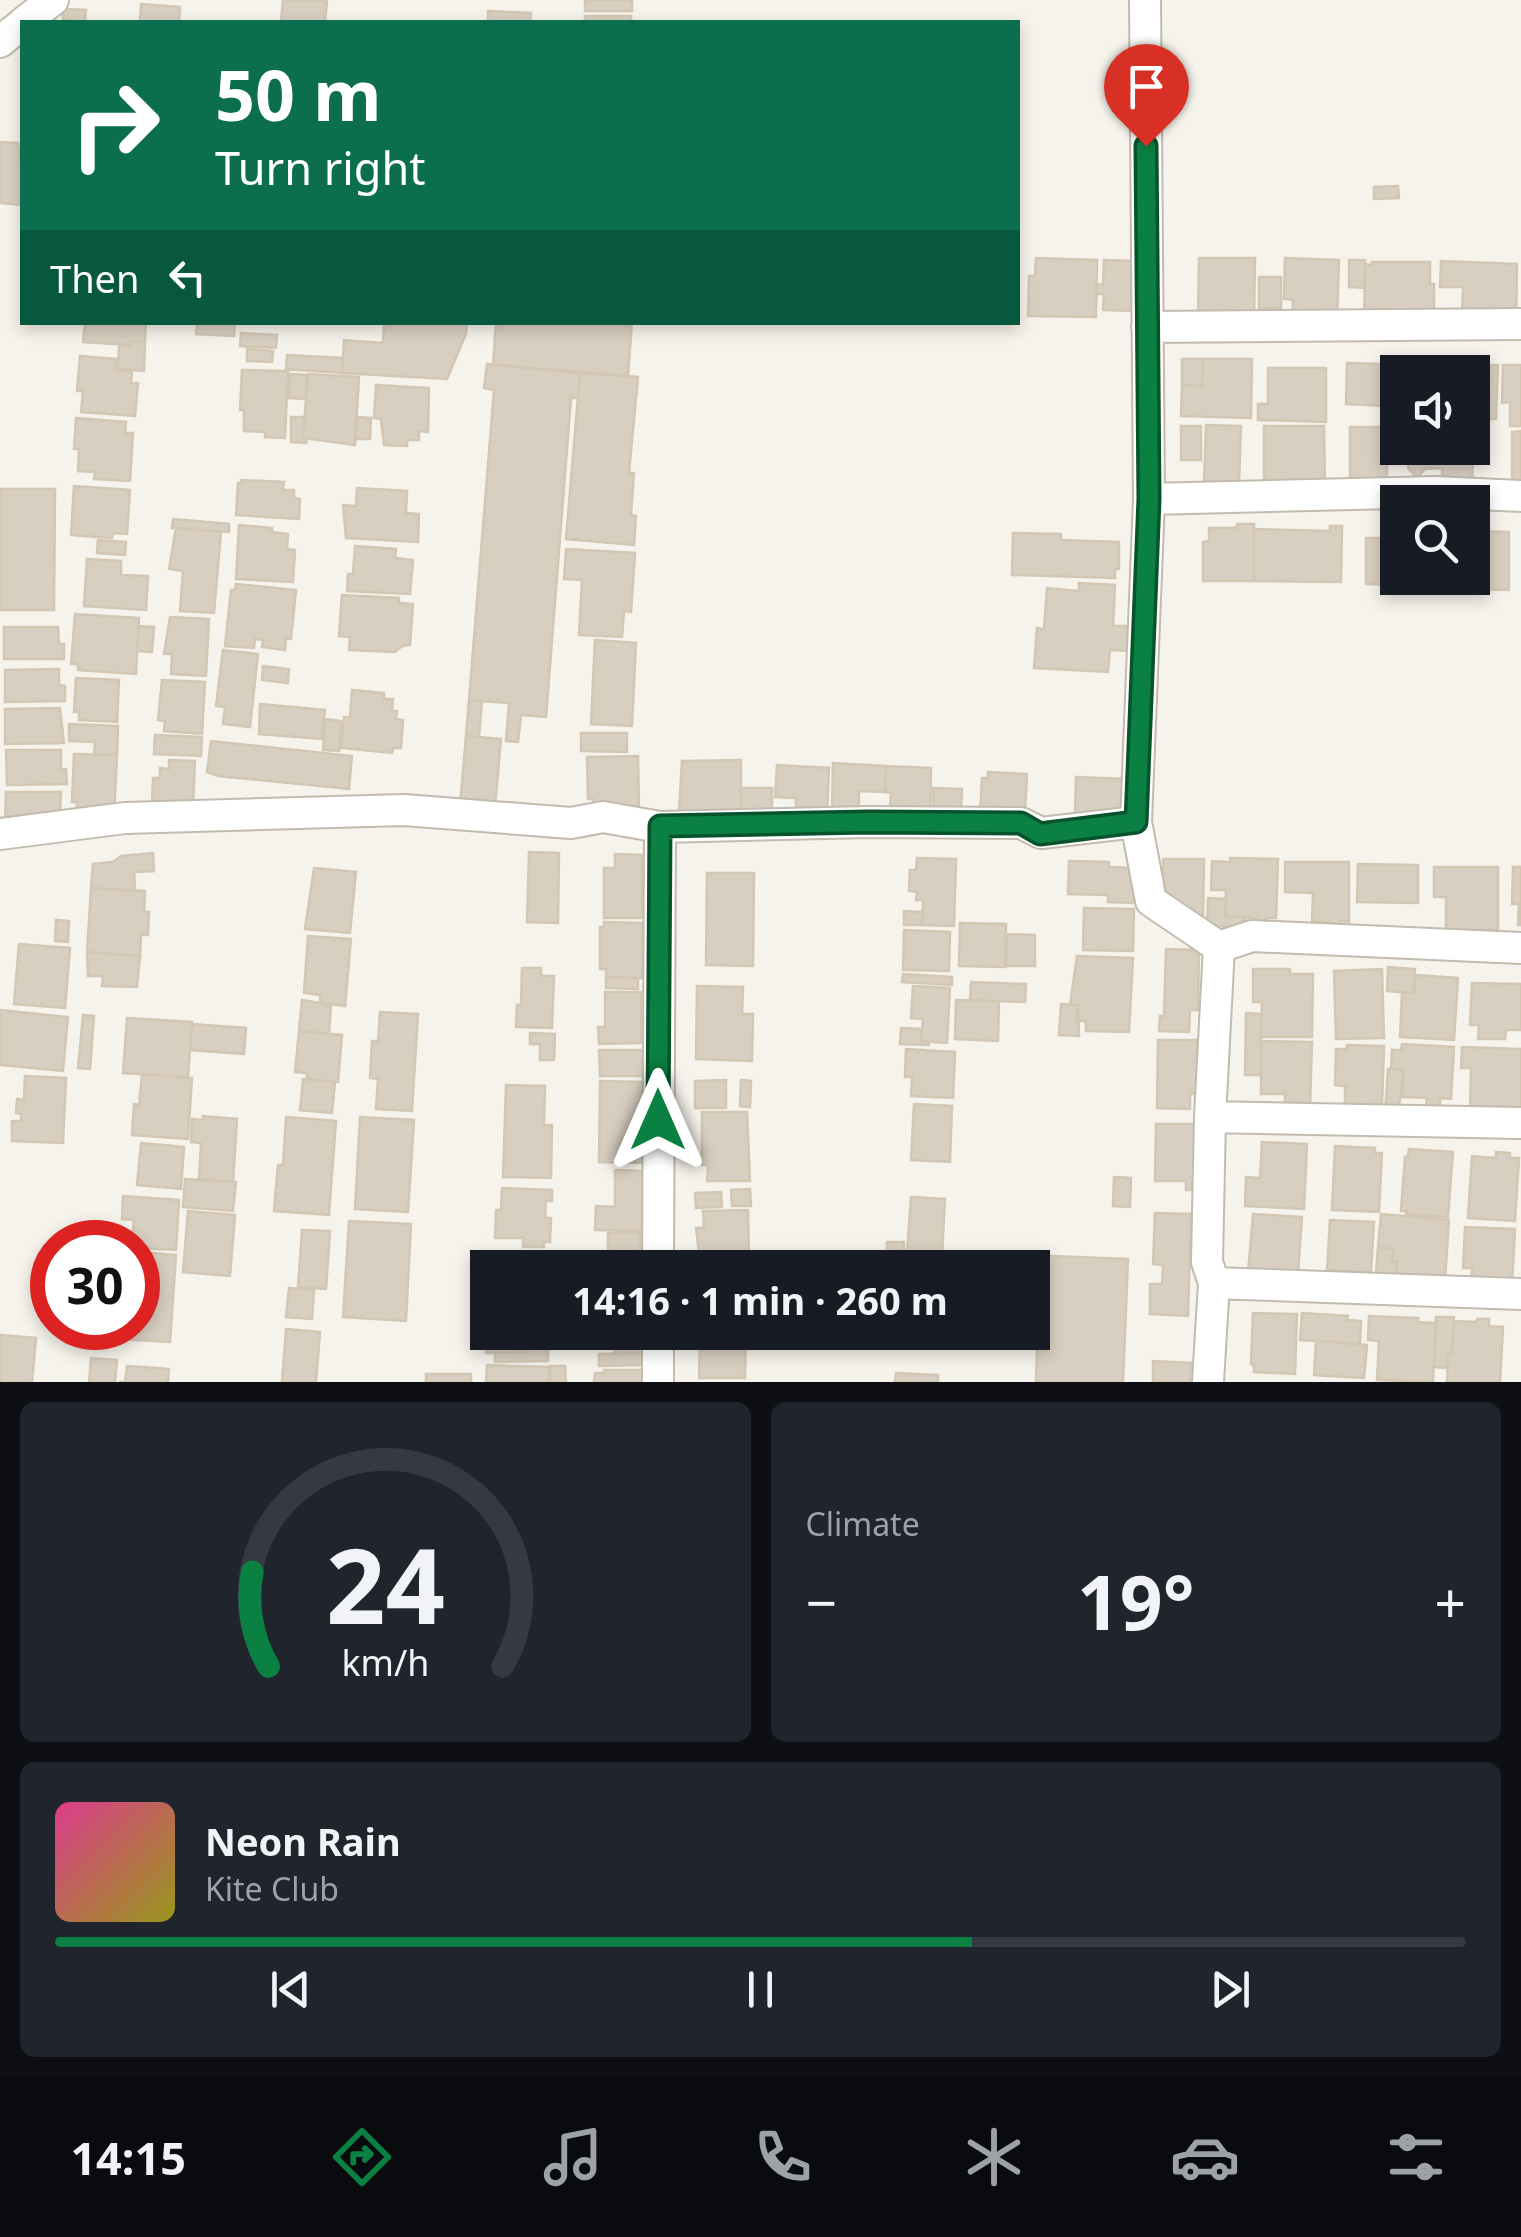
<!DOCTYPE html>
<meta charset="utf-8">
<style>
body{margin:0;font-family:"Noto Sans",sans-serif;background:#20242c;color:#f1f3f6;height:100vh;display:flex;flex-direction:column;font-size:38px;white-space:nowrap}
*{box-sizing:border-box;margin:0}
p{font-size:32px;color:#9ea1a6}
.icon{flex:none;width:55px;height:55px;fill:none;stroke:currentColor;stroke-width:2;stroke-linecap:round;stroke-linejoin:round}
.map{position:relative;height:1382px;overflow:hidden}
.panel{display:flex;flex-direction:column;gap:20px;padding:20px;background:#0d0f14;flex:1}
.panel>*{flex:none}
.guide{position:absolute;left:20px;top:20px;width:1000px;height:305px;border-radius:0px;box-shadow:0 5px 15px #0003;background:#0b6e4f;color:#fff;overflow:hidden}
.controls{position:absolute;left:1380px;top:355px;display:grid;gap:20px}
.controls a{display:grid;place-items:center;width:110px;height:110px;border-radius:0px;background:#171b24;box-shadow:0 5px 15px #0003;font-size:50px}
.speed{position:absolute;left:30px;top:1220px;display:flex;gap:20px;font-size:50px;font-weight:700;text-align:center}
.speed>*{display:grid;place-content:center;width:130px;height:130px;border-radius:50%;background:#171b24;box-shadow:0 5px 15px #0003;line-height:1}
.speed .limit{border:15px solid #d22;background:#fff;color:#111}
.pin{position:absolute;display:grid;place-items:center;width:85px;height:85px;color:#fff;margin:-102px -42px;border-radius:50% 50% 50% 0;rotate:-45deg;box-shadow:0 0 10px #0007}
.pin .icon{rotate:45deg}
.me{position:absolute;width:110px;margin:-55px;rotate:0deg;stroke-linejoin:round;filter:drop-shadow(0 0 8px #0008)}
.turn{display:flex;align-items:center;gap:35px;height:210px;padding:0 30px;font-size:45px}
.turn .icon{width:130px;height:130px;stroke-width:2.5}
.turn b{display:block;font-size:70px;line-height:85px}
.then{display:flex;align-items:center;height:95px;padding:0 30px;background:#0003;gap:20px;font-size:38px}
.big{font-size:75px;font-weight:700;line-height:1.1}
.panel .tile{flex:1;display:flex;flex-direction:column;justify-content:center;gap:15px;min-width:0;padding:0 35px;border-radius:15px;background:#20242c}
.panel .dial{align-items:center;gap:0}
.dial svg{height:260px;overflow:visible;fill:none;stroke:#363941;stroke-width:7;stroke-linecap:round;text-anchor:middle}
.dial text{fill:#f1f3f6;stroke:none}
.song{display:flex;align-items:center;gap:30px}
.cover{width:120px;height:120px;border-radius:15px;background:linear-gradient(135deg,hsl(330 70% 55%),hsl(60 70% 35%))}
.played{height:10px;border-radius:5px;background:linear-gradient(90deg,#0b8043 65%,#363941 65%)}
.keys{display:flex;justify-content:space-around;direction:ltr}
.heat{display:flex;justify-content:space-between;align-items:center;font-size:55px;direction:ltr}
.panel .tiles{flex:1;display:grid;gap:20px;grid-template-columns:1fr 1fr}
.tile:last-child{grid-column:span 2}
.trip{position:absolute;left:470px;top:1250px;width:580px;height:100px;border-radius:0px;background:#171b24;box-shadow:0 5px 15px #0003;font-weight:700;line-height:100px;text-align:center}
.dock{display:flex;height:160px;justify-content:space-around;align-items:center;background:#090b0e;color:#9ea1a6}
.dock .icon{width:70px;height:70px}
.dock .on{color:#0b8043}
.dock b{font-size:45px;color:#f1f3f6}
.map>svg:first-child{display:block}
.building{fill:#d8cfc1;stroke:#d3c7b4;stroke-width:2.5}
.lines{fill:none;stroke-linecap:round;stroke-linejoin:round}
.minor-casing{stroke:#c2bbae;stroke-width:34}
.minor{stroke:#fff;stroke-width:30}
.route-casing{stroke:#07532c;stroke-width:25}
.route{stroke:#0b8043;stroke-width:18}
</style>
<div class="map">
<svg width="1521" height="1382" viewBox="0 0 1521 1382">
<rect width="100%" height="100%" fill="#f6f3ec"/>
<path class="building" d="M283 0 327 1 325 22H281Z
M585 0H632V11H585Z
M141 4 180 7 179 22H140Z
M63 9 86 10 85 22 63 20Z
M488 11 531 13 530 22H488Z
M585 16H631V22H585Z
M0 142 18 143 22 175 21 205 0 203Z
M1398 186 1399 198 1374 199V187Z
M1036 258 1097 260 1096 317 1028 316 1029 276H1035Z
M1199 258H1255L1254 317H1198Z
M1285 258 1339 260 1337 321 1292 320 1293 300 1284 299Z
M1104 260 1137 261 1135 311 1103 310 1104 294H1096L1097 284 1103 285Z
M1349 260H1365V288L1349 287Z
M1441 261 1517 264 1516 327 1462 314 1463 287H1440Z
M1372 262H1430V284H1434V318L1364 325 1365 264 1372 265Z
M1259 277H1281V308H1259Z
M85 322H146L145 342 131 341 130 345 83 342Z
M197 322H235L234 336 196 334Z
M384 322H467L466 334 447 379 342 373 344 340 383 343Z
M496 322H632L628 376 493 365Z
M241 333 277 335 276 348 240 346Z
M131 341 145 342 144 371 118 369 119 345H130Z
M247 349 273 351 272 362 247 361Z
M287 355 343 358 342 373 286 369Z
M80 356 116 359 115 370 132 371 131 383H138L135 416 81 412 83 391H77Z
M1182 359H1203L1202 386 1182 385Z
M1203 359H1252L1251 418 1181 416 1182 385 1202 386Z
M1425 359 1466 360V365H1498L1496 419H1479V414H1472V372H1424Z
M1347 363 1384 364V369L1402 370 1398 372V400L1395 403 1382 402V406L1346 404Z
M487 364 580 373 578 398H571L546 717 521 715 518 742 506 741 509 703 469 700 494 390 484 388Z
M1503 365H1521V426H1510V402L1502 403Z
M1268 368H1326V422L1258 420V404H1268Z
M242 370 288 371 285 438 265 437V432L244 431V410H240Z
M580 373 638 377 629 473H634L631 515 636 516 634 545 566 539Z
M290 374 307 375 306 399 289 398Z
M308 374 359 377 355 445 303 438Z
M376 385 429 388 428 432 419 431V440H407V446L384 445 381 419 374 418Z
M291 417H305L303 438H307L306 443 291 442Z
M356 417 371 418 370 439H355Z
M76 418 126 422 125 433H133L130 481 94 479 95 472 78 471 79 449H74Z
M1206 425 1241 426 1239 484 1204 483Z
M1181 426H1201V460H1181Z
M1264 426H1324L1325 487 1264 484Z
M1350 427H1387V491L1350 480Z
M1472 431 1473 494H1442V468L1425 469 1417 478 1408 468 1409 448H1472Z
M1521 431V491H1512V432Z
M241 480 284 482 283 490H294V498L300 499 299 519 236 515 238 483H242Z
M74 486 130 490 127 534 113 533 112 538 71 535Z
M357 488 407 491 406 513 419 514 418 542 346 538 343 505 356 506Z
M0 489H55L54 610H0Z
M173 519 229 524V532L172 528Z
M1237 524H1254V581H1203V542L1209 541V528H1236Z
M239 525 272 528V532L288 534 287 549 295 550 293 582 236 579Z
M1330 526H1342L1341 582 1254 581V529L1330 531Z
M176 528 221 532 214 613 180 611 183 571 169 569Z
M1472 531 1509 532V590L1461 589V586L1444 585V578H1472Z
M1013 533 1061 534V540L1119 542V569H1115V578L1012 575Z
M1394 534 1398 535V578H1425V585L1366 584V538H1393Z
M98 540 126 542 125 555 97 553Z
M355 546 396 549 395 558 413 560 410 594 347 591 348 574H353Z
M566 549 635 553 631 612 624 611 622 637 579 635 582 580 564 579Z
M87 559 121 561V575L148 576 146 610 84 606Z
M1079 583 1115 585 1113 626H1129L1128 651 1110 650 1108 672 1034 668 1037 628 1044 629 1047 588 1079 591Z
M236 584 296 590 291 639 286 638 285 650 262 647 263 640 255 639 254 648 225 646 231 590H235Z
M342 595 399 598V603L413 604 410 645 402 646 395 652 349 650 350 637 339 636Z
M75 614 139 618 136 674 78 670V664H71Z
M170 617 209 619 206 676 171 674 172 654H164Z
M139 626 154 627 152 652 137 651Z
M4 627H58L59 644H64V659H4Z
M595 640 636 643 632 726 591 724Z
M223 650 258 654 250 727 223 724 225 707 216 706Z
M263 666 289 669 288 683 262 680Z
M59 669V685L65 686V701L5 702V670Z
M76 678 119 680 117 722 79 720V712H74Z
M162 680 205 682 202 734 164 731 165 721 158 720Z
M352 690 384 693V699H393L392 711H397L396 719 403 720 401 748H393L392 753 341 748 344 717H350Z
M469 700 482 701 479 737 466 736Z
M260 704 325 710 322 739 259 734Z
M60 708 64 743 5 744V709Z
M325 719 341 721 339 751 323 750Z
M69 724 118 726 117 755H94L95 742 69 741Z
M581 733H627V752L581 751Z
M155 735 202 737 201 756 154 754Z
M466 736 501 739 495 807 460 805Z
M211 741 352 756 349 789 218 776 207 772Z
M6 750H61V770L66 769 67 784 7 785Z
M74 754 117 755 114 818 76 816 77 802H72Z
M638 756 639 810 594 811 593 799H588L587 757Z
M169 760 195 761 193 806 152 805 153 778H160V768L169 769Z
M741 760V811L679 812 682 761Z
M833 763 886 766 885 792 859 791V811L832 810Z
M777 765 829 768 827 812 796 810V798L775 797Z
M886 766 931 768 930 807 890 806 891 793 885 792Z
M988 772 1027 774 1025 812 980 814 982 778H988Z
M1076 777 1128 779 1126 818 1075 815Z
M741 788H772V815L741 816Z
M933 788 962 789 961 812H933Z
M6 792H61L60 812 5 826Z
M529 852 559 853 558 923 527 922Z
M153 853 154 871 134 872 135 891 91 888 93 864 113 862 121 856Z
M615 854 642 855V918H604V868H615Z
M917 858 956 859 954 926 922 925 923 900H916L917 892 909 891 910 870H916Z
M1230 858 1278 859 1276 918H1267L1266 924 1256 923V918L1225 916 1226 890H1211L1212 861 1231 862Z
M1163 859H1204L1203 921 1163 918Z
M1069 861 1109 862V867L1135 868 1134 903 1108 902V895L1068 894Z
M1285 862H1349V922L1340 921V928H1329V922H1312L1313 893 1285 892Z
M1358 864 1418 865V903L1357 902Z
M1434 867H1498V930H1482V936H1470V930H1446V897H1434Z
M1513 867H1521V925H1518L1519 904H1512Z
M314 868 356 872 350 933 305 929Z
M707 873H754L753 966 706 965Z
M91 888 145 891 144 912H149L148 935H141L140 956 87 952Z
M1208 898 1226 899 1225 916 1245 917 1244 927 1207 926Z
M1084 908 1134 909 1133 951 1083 950Z
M904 911 923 912 922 925H904Z
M56 920 69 921 68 942 55 941Z
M604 922 643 923 642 978 606 977V969H600V927H604Z
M960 923 1006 924 1005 967 959 966Z
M904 930 950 932 949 971 903 970Z
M1007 934 1035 935V966H1006Z
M308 936 351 939 345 1006 320 1003V995L304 993Z
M19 944 70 948 65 1008 14 1004Z
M1166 949 1199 950 1198 1010H1190L1189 1032 1159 1031 1160 1016H1164Z
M87 952 140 956 137 987 102 986 103 976H88Z
M1077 956 1133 958 1129 1032 1086 1031V1021H1076L1078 1005H1070Z
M1388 967 1415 969 1414 993 1387 991Z
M522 968H541V976H554L552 1028 516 1027 517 1005H521Z
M1253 969H1290V974H1313L1312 1037H1261L1262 1002H1253Z
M1382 969 1384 1038 1336 1039 1334 971Z
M903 974 952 977V985L902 982Z
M1415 975 1458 978 1454 1040 1400 1037 1402 992 1414 993Z
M606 977 638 978V989L606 988Z
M971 982 1026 984 1025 1002 970 1000Z
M1472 983 1521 984V1030H1506L1505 1039H1478L1479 1025H1470Z
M697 986 743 987 742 1014H753L752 1061 696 1059Z
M913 986 950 988 947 1043 921 1041 923 1019 911 1018Z
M605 992H641V1043L599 1044 598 1027H605Z
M302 1000 331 1005 329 1034 299 1031Z
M956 1000 999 1001 998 1041 955 1039Z
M1061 1004 1078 1005 1079 1036 1059 1035Z
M0 1010 68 1017 63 1071 0 1065Z
M380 1012 418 1014 412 1111 376 1109 378 1079 370 1078 372 1041H378Z
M1246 1013 1261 1014V1075H1245Z
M83 1015 94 1016 90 1069 78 1068Z
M127 1018 192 1022 188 1077 123 1073Z
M192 1024 246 1028 244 1054 190 1050Z
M901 1028 922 1029 921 1041 929 1042V1045L900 1044Z
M299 1031 342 1035 338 1082 307 1079V1073L295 1072Z
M530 1033 555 1034 554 1060H540V1044H530Z
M1158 1040H1197V1094H1190V1109L1157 1108Z
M1261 1041 1312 1042 1310 1106 1285 1105V1094H1261Z
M1402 1044 1454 1047 1451 1099 1440 1098V1108L1426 1107 1427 1098 1402 1097 1404 1070 1391 1069 1392 1050H1401Z
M1347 1045 1384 1046 1382 1106H1345V1086L1335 1085 1336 1049H1347Z
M1462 1047 1521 1049V1111L1470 1113 1471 1068H1461Z
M906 1049 955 1052 953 1098 911 1096 912 1077H905Z
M599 1050H642L643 1076H600Z
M1388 1069 1404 1070 1398 1113 1385 1112Z
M142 1074 192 1078 188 1139 132 1135 134 1104 139 1105Z
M25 1076 66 1078 63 1143 12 1141V1121H21V1114L16 1113 17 1099 24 1100Z
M303 1079 335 1082 332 1113 300 1110Z
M726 1080V1108H695V1081Z
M741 1080 751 1081 750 1107 740 1106Z
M600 1081 644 1082 643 1163 599 1162Z
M506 1085 545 1086 544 1125H552L551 1178 503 1177Z
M914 1104 952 1106 950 1162 911 1160Z
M702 1112H747L750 1181H707L708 1165H702Z
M203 1116 237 1119 233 1182 199 1179 201 1143 191 1142 192 1119 203 1120Z
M286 1117 336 1121 329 1215 274 1211 278 1165H283Z
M360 1117 414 1120 408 1212 355 1209Z
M1156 1124H1196V1182H1192V1190H1186V1181H1155Z
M1262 1142 1307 1144 1304 1209 1245 1206 1246 1177 1260 1178Z
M141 1143 184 1147 181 1189 137 1185Z
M1335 1146 1375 1148V1153H1382L1379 1212 1332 1210Z
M1409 1149 1453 1152 1448 1217 1406 1214 1407 1211H1401L1405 1157 1408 1156Z
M1496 1152 1510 1153V1158H1519L1515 1221 1468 1218 1472 1156 1496 1158Z
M615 1170 647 1171 646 1231 595 1230 596 1206 615 1207Z
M1114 1177 1131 1178 1130 1207 1113 1206Z
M185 1179 236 1182 233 1211 183 1207Z
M502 1188 552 1190V1201H546L545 1218H551L550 1242H544V1247H523V1238H495L496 1210H501Z
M750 1189 751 1206H732L731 1190Z
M721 1192 722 1207 696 1208 695 1193Z
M123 1196 179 1200 176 1250 138 1248V1242H132L134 1220 122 1219Z
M911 1197 945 1199 942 1256 907 1254Z
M748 1210 749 1259 700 1261 696 1228H704L703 1211Z
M188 1211 235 1215 230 1276 183 1272Z
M1155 1213 1191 1214 1188 1316 1150 1314V1284H1162L1163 1265 1153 1264Z
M1253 1214 1302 1217 1298 1274 1248 1273Z
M1381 1214 1449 1220 1445 1279 1396 1276 1397 1261H1392L1393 1249 1378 1248Z
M1330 1220 1374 1222 1371 1272 1327 1270Z
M349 1221 411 1224 406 1321 343 1317Z
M1465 1227 1515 1229 1512 1285 1471 1283 1472 1268H1463Z
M302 1230 330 1231 326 1289 298 1287Z
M608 1233H640V1258L645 1259V1268H608Z
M887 1242H904V1268H887Z
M1378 1248 1393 1249 1392 1261H1397L1395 1285 1375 1284Z
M138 1252 176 1255 170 1342 121 1339 122 1328H138Z
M494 1252 549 1254V1268H494Z
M1023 1255 1128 1259 1123 1382H1036L1037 1348H1021V1332H1032V1313H1038L1039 1288H1032V1268H1023Z
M289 1288 314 1290 312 1319 286 1317Z
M1253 1313 1297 1314 1295 1374 1254 1372V1365L1251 1364Z
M1302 1313 1348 1316 1347 1320 1361 1321 1360 1344 1300 1340Z
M1369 1316 1418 1318V1322L1436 1323 1433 1382 1377 1380 1379 1341 1368 1340Z
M1436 1317H1454L1452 1353H1448L1447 1368 1434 1367Z
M1477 1319H1489V1326L1503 1327 1500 1382H1447L1448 1353H1452L1454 1321 1476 1322Z
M286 1329 320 1332 316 1382H282Z
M486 1329 488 1332H541V1344H528V1352L486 1353Z
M608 1332H645L646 1353 615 1354 614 1338H608Z
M700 1332H746L745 1378H699Z
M0 1335 36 1338 32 1382H0Z
M1316 1341 1367 1345 1364 1378 1314 1375Z
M528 1349H548V1361L495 1362V1353L528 1352Z
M646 1353V1365L599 1366V1354Z
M91 1358 117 1360 115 1382H89Z
M1153 1361 1191 1363 1190 1382H1153Z
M487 1365 549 1367V1382H486Z
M127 1366 169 1369 168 1382H119H125Z
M550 1366H565L566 1382H550Z
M604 1370H644V1382H594L595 1373H604Z
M896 1373 938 1375V1382H895Z
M426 1374H471V1382H426Z"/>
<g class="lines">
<defs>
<path id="minor" d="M1145 0 1149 499 1136 822 1151 901 1219 947
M24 22 53 0
M0 42 22 24
M1147 327 1521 324
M1149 499 1435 492 1521 496
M0 834 125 818 404 810 571 823 603 817 660 827 868 822 1021 823 1041 833 1136 822
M1219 947 1252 936 1521 948
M1210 1117 1521 1123
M658 1268 660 827
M1214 1283 1521 1294
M658 1382V1332
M1208 1382 1214 1283 1207 1262 1210 1117 1219 947"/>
</defs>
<use href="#minor" class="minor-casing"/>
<use href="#minor" class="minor"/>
</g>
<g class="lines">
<defs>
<path id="route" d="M658 1120 660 826 868 822 1021 823 1040 834 1136 822 1149 499 1146 146"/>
</defs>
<use href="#route" class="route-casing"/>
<use href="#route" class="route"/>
</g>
</svg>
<div class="controls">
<a><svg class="icon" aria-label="sound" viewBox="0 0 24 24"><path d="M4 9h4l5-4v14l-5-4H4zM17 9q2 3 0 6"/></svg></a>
<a><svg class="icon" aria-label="search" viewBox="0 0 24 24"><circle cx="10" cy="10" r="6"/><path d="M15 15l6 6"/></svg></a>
</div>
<div class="speed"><div class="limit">30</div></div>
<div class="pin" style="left:1146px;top:146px;background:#d93025"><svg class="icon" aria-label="arrive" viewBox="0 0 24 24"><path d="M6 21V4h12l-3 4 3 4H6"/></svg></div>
<svg class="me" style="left:658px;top:1120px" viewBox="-20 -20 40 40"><path d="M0-17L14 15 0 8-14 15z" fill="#0b8043" stroke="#fff" stroke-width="4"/></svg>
<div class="trip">14:16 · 1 min · 260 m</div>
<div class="guide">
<div class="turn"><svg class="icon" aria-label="right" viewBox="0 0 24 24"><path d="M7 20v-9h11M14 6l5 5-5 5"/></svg><div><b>50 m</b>Turn right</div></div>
<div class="then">Then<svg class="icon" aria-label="left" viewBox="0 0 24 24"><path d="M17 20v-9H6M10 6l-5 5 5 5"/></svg></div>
</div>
</div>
<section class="panel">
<div class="tiles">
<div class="tile dial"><svg viewBox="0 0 100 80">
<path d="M14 69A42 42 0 1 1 86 69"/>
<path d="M14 69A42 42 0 0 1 9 40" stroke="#0b8043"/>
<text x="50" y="56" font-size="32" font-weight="700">24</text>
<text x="50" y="72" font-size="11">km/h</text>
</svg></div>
<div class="tile"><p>Climate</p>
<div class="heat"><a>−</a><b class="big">19°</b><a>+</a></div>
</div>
<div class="tile">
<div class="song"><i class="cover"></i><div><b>Neon Rain</b><p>Kite Club</p></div></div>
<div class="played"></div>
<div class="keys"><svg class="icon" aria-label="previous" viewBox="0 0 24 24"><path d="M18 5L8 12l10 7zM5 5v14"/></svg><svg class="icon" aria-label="pause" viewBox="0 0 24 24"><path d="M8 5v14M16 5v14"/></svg><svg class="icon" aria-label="next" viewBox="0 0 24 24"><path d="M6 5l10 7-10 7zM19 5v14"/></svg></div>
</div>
</div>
</section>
<nav class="dock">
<b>14:15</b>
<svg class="icon on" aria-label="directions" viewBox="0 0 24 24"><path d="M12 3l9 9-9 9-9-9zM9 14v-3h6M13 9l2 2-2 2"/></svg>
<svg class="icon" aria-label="music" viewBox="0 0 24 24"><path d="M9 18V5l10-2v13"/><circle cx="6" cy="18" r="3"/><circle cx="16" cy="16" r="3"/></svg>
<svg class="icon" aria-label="phone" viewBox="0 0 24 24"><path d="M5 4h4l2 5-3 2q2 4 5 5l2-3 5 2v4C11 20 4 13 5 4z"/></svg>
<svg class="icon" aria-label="climate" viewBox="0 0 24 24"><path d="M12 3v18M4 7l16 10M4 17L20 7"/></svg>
<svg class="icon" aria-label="car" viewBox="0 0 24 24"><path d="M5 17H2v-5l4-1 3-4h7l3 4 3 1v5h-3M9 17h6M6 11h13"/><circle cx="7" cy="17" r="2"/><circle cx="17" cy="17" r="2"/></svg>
<svg class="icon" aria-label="filters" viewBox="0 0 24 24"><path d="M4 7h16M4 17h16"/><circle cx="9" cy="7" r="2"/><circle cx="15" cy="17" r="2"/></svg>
</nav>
